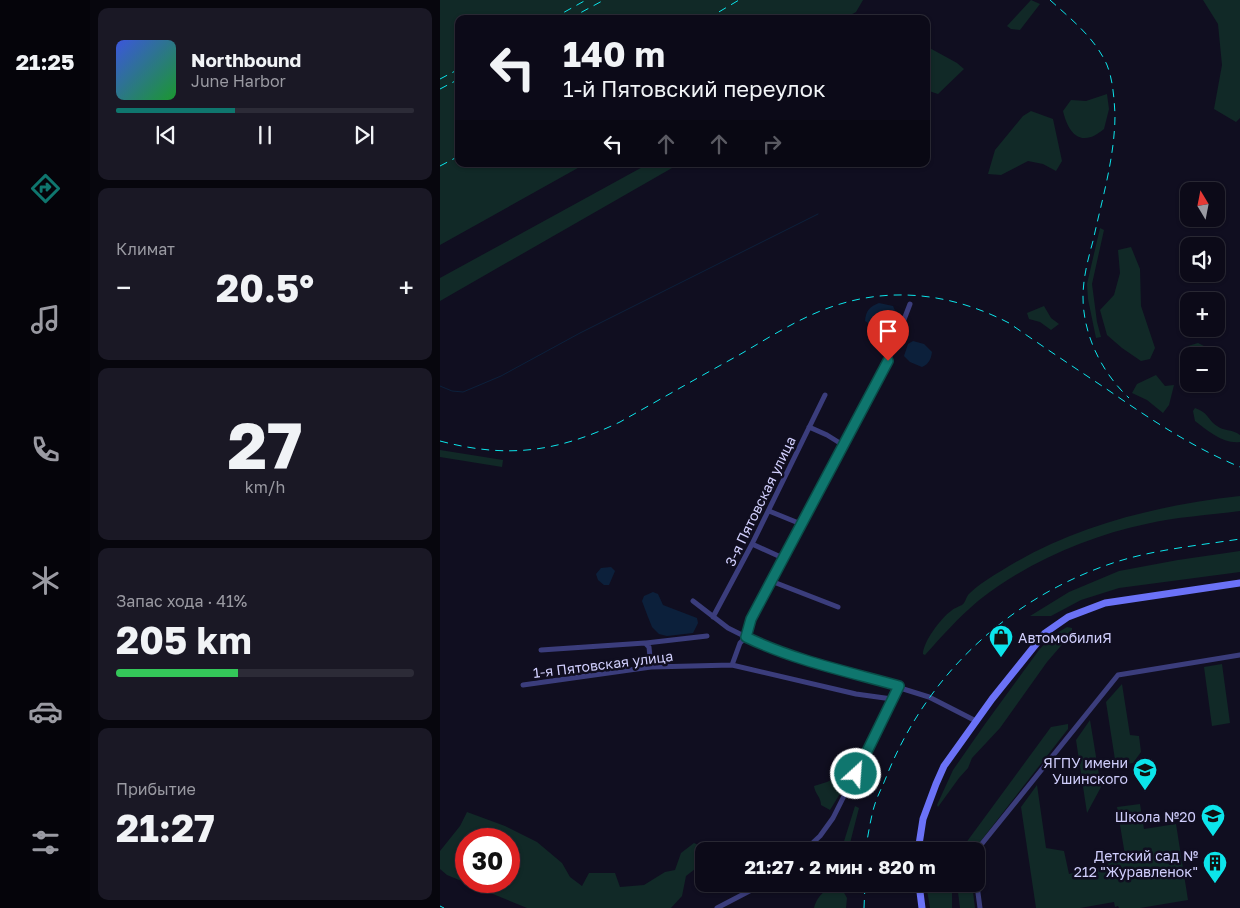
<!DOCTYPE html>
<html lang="ru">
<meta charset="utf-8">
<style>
body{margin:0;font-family:"Golos Text",sans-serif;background:#1a1825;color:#f1f3f6;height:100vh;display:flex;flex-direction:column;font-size:19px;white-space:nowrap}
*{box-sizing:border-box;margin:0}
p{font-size:16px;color:#9a9aa2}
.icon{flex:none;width:28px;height:28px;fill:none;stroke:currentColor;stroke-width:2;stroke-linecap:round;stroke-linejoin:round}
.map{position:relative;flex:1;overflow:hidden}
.side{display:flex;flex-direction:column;gap:8px;padding:8px;background:#07060d;width:350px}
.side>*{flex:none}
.guide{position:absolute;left:15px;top:15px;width:475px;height:152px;border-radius:10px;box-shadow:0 1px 4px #0004,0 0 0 1px #2c2b37;background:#0c0a18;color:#f1f3f6;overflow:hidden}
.needle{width:32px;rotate:350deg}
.tools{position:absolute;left:740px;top:182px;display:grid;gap:10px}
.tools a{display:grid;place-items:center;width:45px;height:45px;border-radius:10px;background:#0c0a18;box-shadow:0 1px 4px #0004,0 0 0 1px #2c2b37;font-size:25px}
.speed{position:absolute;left:15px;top:828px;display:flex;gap:10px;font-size:25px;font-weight:700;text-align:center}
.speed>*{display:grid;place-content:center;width:65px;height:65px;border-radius:50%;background:#0c0a18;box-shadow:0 1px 4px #0004,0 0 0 1px #2c2b37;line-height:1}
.speed .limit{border:8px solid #d22;background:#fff;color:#111}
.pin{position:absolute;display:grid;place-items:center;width:42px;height:42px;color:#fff;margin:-51px -21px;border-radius:50% 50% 50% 0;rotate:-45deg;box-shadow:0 0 5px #0007}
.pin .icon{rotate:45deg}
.me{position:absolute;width:55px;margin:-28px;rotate:26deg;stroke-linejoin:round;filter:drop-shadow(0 0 4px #0008)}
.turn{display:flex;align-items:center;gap:18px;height:105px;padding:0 25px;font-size:22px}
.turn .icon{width:65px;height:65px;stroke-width:2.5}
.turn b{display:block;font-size:35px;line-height:42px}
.lanes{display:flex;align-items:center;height:48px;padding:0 25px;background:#0003;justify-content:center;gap:25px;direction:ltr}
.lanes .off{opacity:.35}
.big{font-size:38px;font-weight:700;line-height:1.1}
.side .card{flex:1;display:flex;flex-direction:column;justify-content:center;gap:8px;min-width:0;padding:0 18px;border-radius:10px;background:#1a1825}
.side .dial{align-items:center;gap:0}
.dial b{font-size:65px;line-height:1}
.song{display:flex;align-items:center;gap:15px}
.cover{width:60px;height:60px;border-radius:8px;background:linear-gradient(135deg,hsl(230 70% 55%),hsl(130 70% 35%))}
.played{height:5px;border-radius:2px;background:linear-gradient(90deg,#0f766e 40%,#2c2b37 40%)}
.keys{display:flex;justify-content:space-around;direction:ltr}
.heat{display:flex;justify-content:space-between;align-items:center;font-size:28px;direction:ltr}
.charge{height:8px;border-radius:4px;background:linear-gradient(90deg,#34c759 41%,#2c2b37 0)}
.trip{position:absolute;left:255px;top:842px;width:290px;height:50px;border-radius:10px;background:#0c0a18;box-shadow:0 1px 4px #0004,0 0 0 1px #2c2b37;font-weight:700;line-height:50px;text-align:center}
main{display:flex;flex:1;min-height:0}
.tab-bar{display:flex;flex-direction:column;width:90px;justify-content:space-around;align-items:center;background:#05040a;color:#9a9aa2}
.tab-bar .icon{width:35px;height:35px}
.tab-bar .selected{color:#0f766e}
.tab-bar b{font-size:22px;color:#f1f3f6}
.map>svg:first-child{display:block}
.green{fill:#112927;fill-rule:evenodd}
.water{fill:#0c203b}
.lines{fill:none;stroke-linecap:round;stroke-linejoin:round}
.stream{stroke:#0c203b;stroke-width:1}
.street{stroke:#3b3d7c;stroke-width:5}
.secondary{stroke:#6b72f7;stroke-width:7}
.rail{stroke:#0ce5eb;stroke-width:1;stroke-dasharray:8 6;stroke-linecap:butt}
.route-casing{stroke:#0a4d48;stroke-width:12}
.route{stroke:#0f766e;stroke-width:9}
.labels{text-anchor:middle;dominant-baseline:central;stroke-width:5;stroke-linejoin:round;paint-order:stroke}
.street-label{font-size:14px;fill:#d1cffd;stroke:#100e20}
.poi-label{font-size:14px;fill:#d1cffd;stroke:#100e20;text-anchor:end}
</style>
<main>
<nav class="tab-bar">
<b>21:25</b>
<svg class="icon selected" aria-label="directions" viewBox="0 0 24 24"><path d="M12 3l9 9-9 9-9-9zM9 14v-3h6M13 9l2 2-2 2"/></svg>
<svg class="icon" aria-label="music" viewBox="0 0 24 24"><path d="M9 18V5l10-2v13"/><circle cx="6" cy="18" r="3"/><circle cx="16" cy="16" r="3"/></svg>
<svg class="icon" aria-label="phone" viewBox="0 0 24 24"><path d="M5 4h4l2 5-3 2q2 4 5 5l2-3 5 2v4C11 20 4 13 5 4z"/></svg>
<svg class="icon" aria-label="climate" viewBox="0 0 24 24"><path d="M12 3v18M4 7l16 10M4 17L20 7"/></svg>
<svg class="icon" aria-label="car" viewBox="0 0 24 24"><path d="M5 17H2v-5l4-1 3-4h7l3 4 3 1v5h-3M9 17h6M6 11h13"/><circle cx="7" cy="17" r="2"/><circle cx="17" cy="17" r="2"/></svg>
<svg class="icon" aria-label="filters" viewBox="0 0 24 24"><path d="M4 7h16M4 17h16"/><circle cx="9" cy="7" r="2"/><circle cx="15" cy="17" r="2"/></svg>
</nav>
<section class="side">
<div class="card">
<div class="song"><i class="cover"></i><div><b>Northbound</b><p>June Harbor</p></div></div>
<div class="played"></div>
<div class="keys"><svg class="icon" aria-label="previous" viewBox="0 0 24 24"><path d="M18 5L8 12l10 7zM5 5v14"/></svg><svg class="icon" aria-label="pause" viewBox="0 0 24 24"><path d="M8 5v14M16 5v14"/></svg><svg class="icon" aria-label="next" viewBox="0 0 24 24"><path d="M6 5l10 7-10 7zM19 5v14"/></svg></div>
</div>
<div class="card"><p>Климат</p>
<div class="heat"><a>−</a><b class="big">20.5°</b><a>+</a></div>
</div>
<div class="card dial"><b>27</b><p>km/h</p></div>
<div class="card"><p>Запас хода · 41%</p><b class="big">205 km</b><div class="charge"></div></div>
<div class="card"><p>Прибытие</p><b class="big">21:27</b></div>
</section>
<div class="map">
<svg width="800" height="908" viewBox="0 0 800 908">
<rect width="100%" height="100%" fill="#100e20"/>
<path class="green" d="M0 0H423L416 12 403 19H19V164H145L0 245Z
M591 0 600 4 580 30 571 29 567 26Z
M763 0H800V118L796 122 774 109 782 65 778 24Z
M486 46 517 63 524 69 498 94 486 90Z
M667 94 669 109 664 129C660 132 655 136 651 137 633 143 626 123 623 111L631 100 646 101Z
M591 111 613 119 622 161 616 171 603 164 588 161 561 175 548 174 555 150 583 116Z
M208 164H239L0 301V278Z
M660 228 664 230 652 284 657 322 661 337 656 338 648 299 647 284Z
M691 247 700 269 701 306 715 348 710 359 701 361 682 348 667 335 660 310 674 295 680 273 678 250Z
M604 306 611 318 619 324 611 330 600 322 589 319 587 313Z
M758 343 768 348V356H754L748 346Z
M716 375 725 386 734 385 729 405 723 413 707 400 692 393 697 384Z
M755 408C769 413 767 419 777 426 783 431 792 429 800 435V442C783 444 768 431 755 421L753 411Z
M0 450 63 460 62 467 0 457Z
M800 496V511C769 515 736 517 706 524 648 536 584 564 538 601 519 617 502 636 485 655L483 654C483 642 501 618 511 611 514 608 518 607 522 605 526 602 526 596 530 593 538 585 551 577 561 571 632 526 718 505 800 496Z
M800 551V572L679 588 641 600 611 616H590L629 592 679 571 738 560Z
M627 627 632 628V633L607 662 560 728 532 758 528 768 519 778 498 807 497 805 513 770 545 724 599 650 612 636Z
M782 664 790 723 772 726 764 667Z
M682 684 690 735 699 736 701 752 693 763 676 766 666 702Z
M650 720 661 787 647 813 636 740Z
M628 724V729L533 851H520L611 727Z
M407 772 409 779 390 810 381 805C381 797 375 794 374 786L387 782Z
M597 785 606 848 624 851 629 874 668 866 667 858 685 855 677 807 700 804 704 829 736 824 748 900 700 908H679L678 906 675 907 674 902 640 908H596L581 807Z
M415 806 419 808 408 851H401Z
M27 812 65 826 97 842 122 863 130 877 142 886 149 873H175L180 887 204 885 225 872 235 870 241 853 254 843 267 849V851H264V862L246 876 242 896 231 908H87L7 875 0 869V851L20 826ZM26 839H69V881H26Z
M392 884H399L407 898 406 908H374C376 899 382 892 391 887Z
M486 884H512V908H490Z
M517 884H532L535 908H520Z"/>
<path class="water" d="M439 303 453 306 457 315 455 321C442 329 438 329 425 321 426 311 429 307 439 303Z
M473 341 484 344 492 352C491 359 489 364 482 367L470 362 464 356 468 344Z
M171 567 175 571 169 585H164L158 580 156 574 161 568Z
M213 592 218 594 223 605 257 618 258 623 253 633 227 636 219 634 212 627 208 617 202 601 204 596Z"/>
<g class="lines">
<path class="stream" d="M0 386 12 391 23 392 61 376 140 333 378 214"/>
<path class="street" d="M369 427 387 435 403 445
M329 511 361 524
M312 544 343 558
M331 581 398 607
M253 601 288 628 322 645 489 697 536 721
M273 617 312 544 385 395
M206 643 267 636
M101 650 205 643 209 647 211 667
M292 665 300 643 306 637 311 619 448 361 470 304
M83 685 211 667 292 665 416 694 452 699
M364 851 380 836 393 818 459 686
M536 851 678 675 800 655
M536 878 540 908
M277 908 323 884"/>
<path class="secondary" d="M478 851 483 819 496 784 504 766 552 699 605 633 628 617 665 603 800 583
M479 884 482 908"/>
<path class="rail" d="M610 0C632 20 655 38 667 65 673 80 674 98 675 114 675 157 662 199 653 241 648 259 643 278 643 297 643 335 662 373 689 398
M112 19 146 0
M129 19 164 0
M267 19 299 0
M0 79 19 69
M0 89 19 79
M0 166 19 156
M0 441C68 459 117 452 180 422 219 400 259 377 299 355 330 337 362 316 397 305 456 286 515 295 569 323 602 346 635 368 668 390 710 419 752 447 800 467
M425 851C428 837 430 821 434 807 437 796 443 786 447 775 487 676 566 601 667 565 709 550 755 546 800 539
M0 906 4 908
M424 908 425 884"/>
</g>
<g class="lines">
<defs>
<path id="route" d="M416 774 459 686C409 672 353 660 306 637L311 619 448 361"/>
</defs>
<use href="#route" class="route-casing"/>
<use href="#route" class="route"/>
</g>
<defs>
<symbol id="shop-pin" viewBox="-11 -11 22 30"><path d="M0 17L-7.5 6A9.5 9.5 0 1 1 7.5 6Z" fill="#0ce5eb" stroke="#100e20"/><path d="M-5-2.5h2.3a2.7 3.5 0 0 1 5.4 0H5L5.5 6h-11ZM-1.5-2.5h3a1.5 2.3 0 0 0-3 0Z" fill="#111"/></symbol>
<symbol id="university-pin" viewBox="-11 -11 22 30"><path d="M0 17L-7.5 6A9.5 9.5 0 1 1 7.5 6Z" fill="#0ce5eb" stroke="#100e20"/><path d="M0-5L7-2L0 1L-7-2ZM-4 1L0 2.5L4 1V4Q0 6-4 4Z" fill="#111"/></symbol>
<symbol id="school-pin" viewBox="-11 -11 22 30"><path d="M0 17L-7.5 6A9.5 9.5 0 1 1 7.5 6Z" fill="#0ce5eb" stroke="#100e20"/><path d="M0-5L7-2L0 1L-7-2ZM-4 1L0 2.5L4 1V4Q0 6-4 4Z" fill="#111"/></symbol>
<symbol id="building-pin" viewBox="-11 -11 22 30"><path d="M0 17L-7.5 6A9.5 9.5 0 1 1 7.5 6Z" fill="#0ce5eb" stroke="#100e20"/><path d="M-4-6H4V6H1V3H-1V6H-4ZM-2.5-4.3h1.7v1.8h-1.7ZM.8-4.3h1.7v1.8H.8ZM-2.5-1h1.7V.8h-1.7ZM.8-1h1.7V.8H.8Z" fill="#111"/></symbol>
</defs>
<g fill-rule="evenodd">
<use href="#shop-pin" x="547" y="623" width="28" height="38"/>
<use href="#university-pin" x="691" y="756" width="28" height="38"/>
<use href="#school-pin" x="759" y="802" width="28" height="38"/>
<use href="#building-pin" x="761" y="849" width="28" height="38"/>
</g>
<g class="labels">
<g class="street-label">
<text transform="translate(320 501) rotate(-64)">3-я Пятовская улица</text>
<text transform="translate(163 664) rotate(-7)">1-я Пятовская улица</text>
</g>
<g class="poi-label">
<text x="578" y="637" text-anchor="start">АвтомобилиЯ</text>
<text x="688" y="762">ЯГПУ имени<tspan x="688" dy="16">Ушинского</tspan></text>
<text x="756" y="816">Школа №20</text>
<text x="758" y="855">Детский сад №<tspan x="758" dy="16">212 "Журавленок"</tspan></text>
</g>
</g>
</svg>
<div class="tools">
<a><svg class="needle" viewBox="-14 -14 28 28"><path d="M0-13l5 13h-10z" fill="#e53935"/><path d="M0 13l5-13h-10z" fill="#9a9aa2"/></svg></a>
<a><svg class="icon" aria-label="sound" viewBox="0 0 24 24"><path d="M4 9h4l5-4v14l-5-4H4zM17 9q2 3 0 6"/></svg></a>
<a>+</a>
<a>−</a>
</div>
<div class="speed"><div class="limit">30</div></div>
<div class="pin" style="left:448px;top:361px;background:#d93025"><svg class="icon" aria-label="arrive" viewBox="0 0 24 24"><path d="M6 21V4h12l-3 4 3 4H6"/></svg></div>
<svg class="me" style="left:416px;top:774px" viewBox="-20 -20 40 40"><circle r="17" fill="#0f766e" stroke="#fff" stroke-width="3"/><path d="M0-11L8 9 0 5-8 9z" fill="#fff"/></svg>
<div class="trip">21:27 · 2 мин · 820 m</div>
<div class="guide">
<div class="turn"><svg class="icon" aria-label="left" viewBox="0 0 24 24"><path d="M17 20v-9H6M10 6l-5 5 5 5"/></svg><div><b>140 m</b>1-й Пятовский переулок</div></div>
<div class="lanes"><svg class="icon" aria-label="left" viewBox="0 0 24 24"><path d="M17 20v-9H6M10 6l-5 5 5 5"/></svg><svg class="icon off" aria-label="ahead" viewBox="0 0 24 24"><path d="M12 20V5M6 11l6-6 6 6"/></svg><svg class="icon off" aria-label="ahead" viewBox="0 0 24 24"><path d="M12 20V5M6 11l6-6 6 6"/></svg><svg class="icon off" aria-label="right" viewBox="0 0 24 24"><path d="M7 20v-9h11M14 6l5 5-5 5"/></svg></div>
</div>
</div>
</main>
